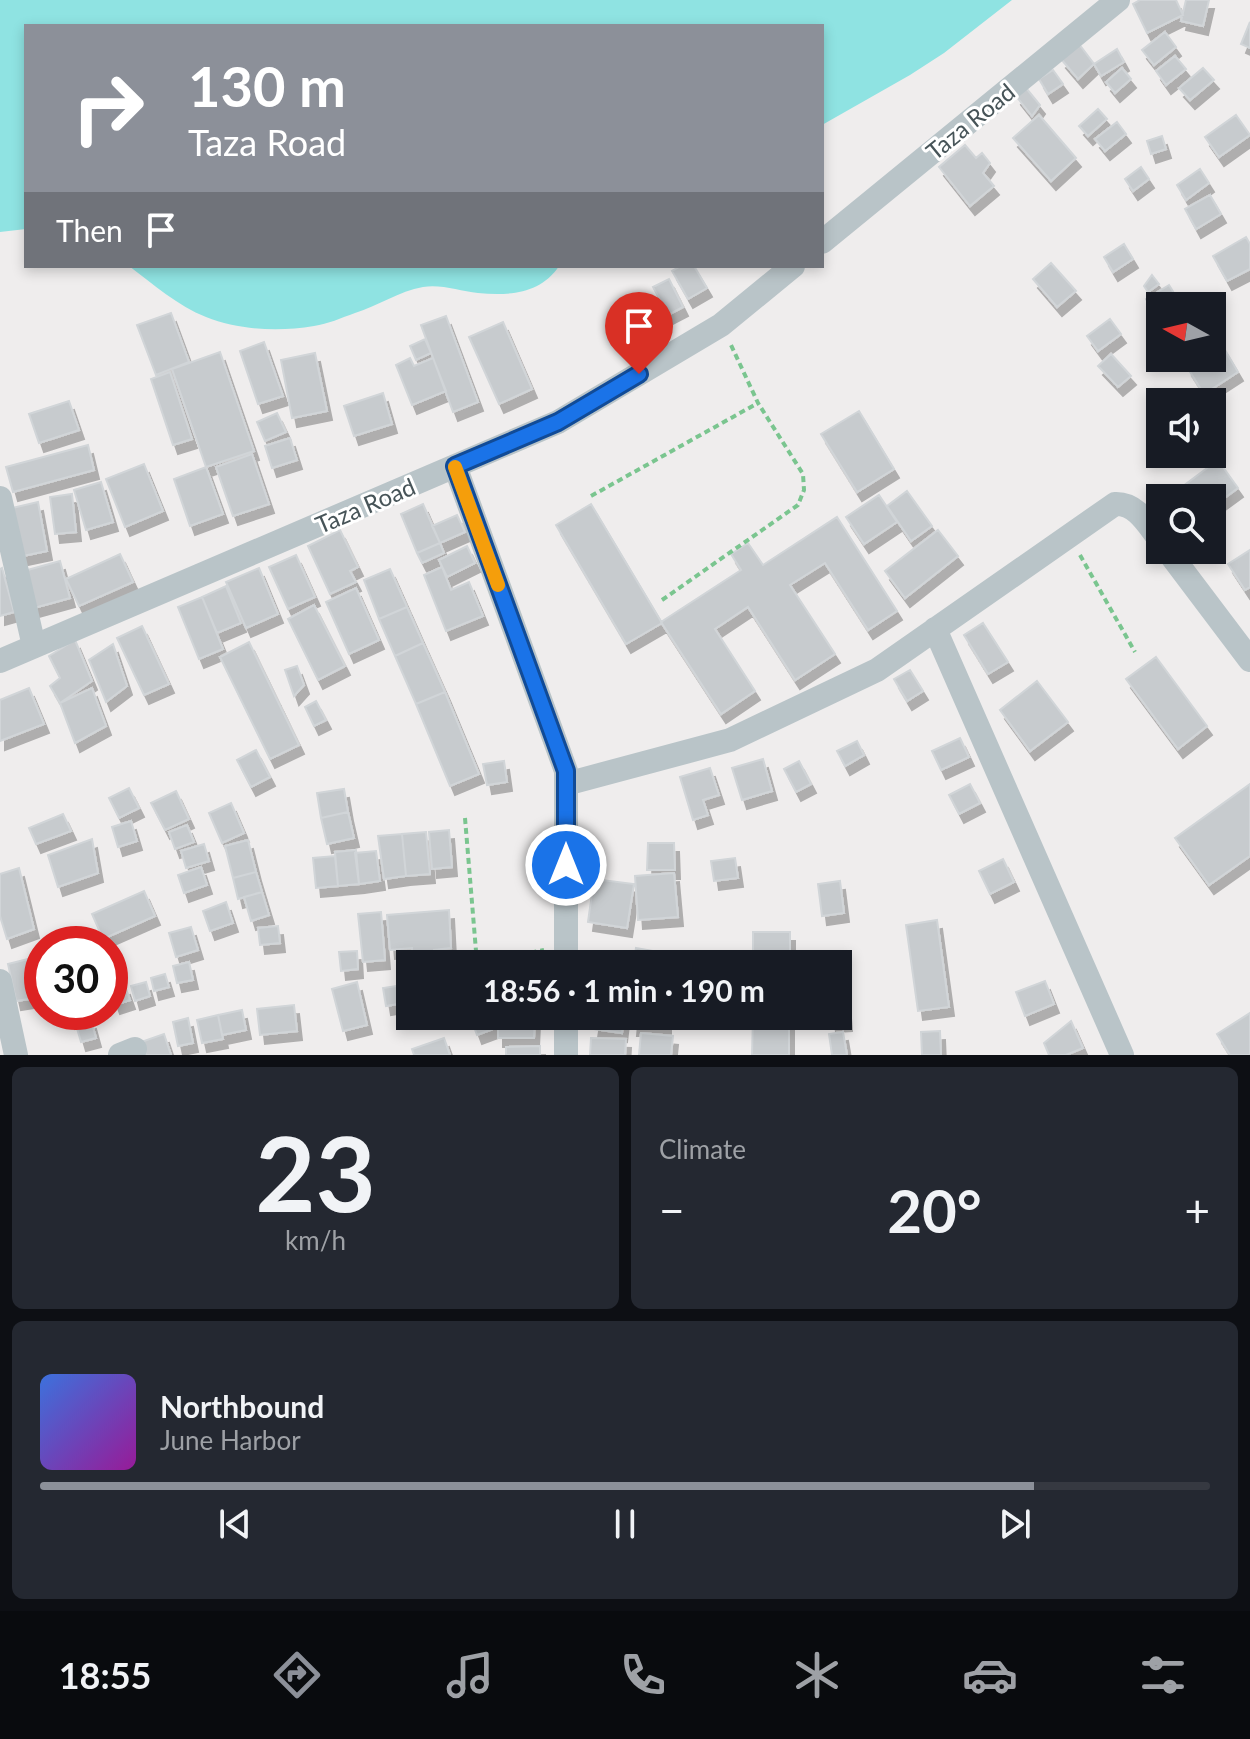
<!DOCTYPE html>
<meta charset="utf-8">
<style>
body{margin:0;font-family:Lato,sans-serif;background:#242831;color:#f1f3f6;height:100vh;display:flex;flex-direction:column;font-size:30px;white-space:nowrap}
*{box-sizing:border-box;margin:0}
p{font-size:26px;color:#9ea1a6}
.icon{flex:none;width:44px;height:44px;fill:none;stroke:currentColor;stroke-width:2;stroke-linecap:round;stroke-linejoin:round}
.map{position:relative;height:1055px;overflow:hidden}
.side{display:flex;flex-direction:column;gap:12px;padding:12px;background:#0d0f14;flex:1}
.side>*{flex:none}
.hud{position:absolute;left:24px;top:24px;width:800px;height:244px;border-radius:0px;box-shadow:0 4px 12px #0003;background:#8c9099;color:#fff;overflow:hidden}
.needle{width:52px;rotate:278deg}
.tools{position:absolute;left:1146px;top:292px;display:grid;gap:16px}
.tools a{display:grid;place-items:center;width:80px;height:80px;border-radius:0px;background:#171b24;box-shadow:0 4px 12px #0003;font-size:40px}
.speed{position:absolute;left:24px;top:926px;display:flex;gap:16px;font-size:40px;font-weight:700;text-align:center}
.speed>*{display:grid;place-content:center;width:104px;height:104px;border-radius:50%;background:#171b24;box-shadow:0 4px 12px #0003;line-height:1}
.speed .limit{border:12px solid #d22;background:#fff;color:#111}
.pin{position:absolute;display:grid;place-items:center;width:68px;height:68px;color:#fff;margin:-82px -34px;border-radius:50% 50% 50% 0;rotate:-45deg;box-shadow:0 0 8px #0007}
.pin .icon{rotate:45deg}
.me{position:absolute;width:88px;margin:-44px;rotate:0deg;stroke-linejoin:round;filter:drop-shadow(0 0 6px #0008)}
.turn{display:flex;align-items:center;gap:28px;height:168px;padding:0 32px;font-size:36px}
.turn .icon{width:104px;height:104px;stroke-width:2.5}
.turn b{display:block;font-size:56px;line-height:68px}
.then{display:flex;align-items:center;height:76px;padding:0 32px;background:#0003;gap:16px;font-size:30px}
.big{font-size:60px;font-weight:700;line-height:1.1}
.side .widget{flex:1;display:flex;flex-direction:column;justify-content:center;gap:12px;min-width:0;padding:0 28px;border-radius:12px;background:#242831}
.side .dial{align-items:center;gap:0}
.dial b{font-size:104px;line-height:1}
.song{display:flex;align-items:center;gap:24px}
.cover{width:96px;height:96px;border-radius:12px;background:linear-gradient(135deg,hsl(220 70% 55%),hsl(300 70% 35%))}
.played{height:8px;border-radius:4px;background:linear-gradient(90deg,#8c9099 85%,#363941 85%)}
.keys{display:flex;justify-content:space-around;direction:ltr}
.heat{display:flex;justify-content:space-between;align-items:center;font-size:44px;direction:ltr}
.side .tiles{flex:1;display:grid;gap:12px;grid-template-columns:1fr 1fr}
.widget:last-child{grid-column:span 2}
.trip{position:absolute;left:396px;top:950px;width:456px;height:80px;border-radius:0px;background:#171b24;box-shadow:0 4px 12px #0003;font-weight:700;line-height:80px;text-align:center}
.tab-bar{display:flex;height:128px;justify-content:space-around;align-items:center;background:#090b0e;color:#9ea1a6}
.tab-bar .icon{width:56px;height:56px}
.tab-bar .current{color:#8c9099}
.tab-bar b{font-size:36px;color:#f1f3f6}
.map>svg:first-child{display:block}
.water{fill:#8fe3e2}
.building{fill:#c7cbce;stroke:#d1d5d8;stroke-width:2;filter:url(#shadow)}
.lines{fill:none;stroke-linecap:round;stroke-linejoin:round}
.path{stroke:#7ac58f;stroke-width:4;stroke-dasharray:6 4;stroke-linecap:butt}
.street{stroke:#b9c4c8;stroke-width:24}
.route-casing{stroke:#114b97;stroke-width:20}
.route{stroke:#1a73e8;stroke-width:14}
.slow{stroke:#f59e0b;stroke-width:14}
.labels{text-anchor:middle;dominant-baseline:central;stroke-width:6;stroke-linejoin:round;paint-order:stroke}
.street-label{font-size:24px;fill:#475458;stroke:#fff}
</style>
<div class="map">
<svg width="1250" height="1055" viewBox="0 0 1250 1055">
<defs>
<filter id="shadow"><feDropShadow dx="5" dy="9" stdDeviation="0" flood-color="#0004"/></filter>
</defs>
<rect width="100%" height="100%" fill="#efeded"/>
<path class="water" d="M0 0H1012L944 53 910 75 822 125V26H26V229L0 232Z
M129 266H559C541 294 508 296 478 293 460 291 441 284 423 287 399 291 378 306 355 313 341 318 328 324 314 326 278 332 239 330 206 317 178 306 153 284 129 266Z"/>
<path class="building" d="M1140 0H1176L1183 15 1147 33 1133 4Z
M1186 0H1209L1203 26 1181 21Z
M1250 22V48L1241 44Z
M1165 32 1176 47 1154 65 1142 50Z
M1079 44 1094 64 1078 79 1061 59Z
M1117 49 1124 62 1101 76 1094 64Z
M1175 56 1186 69 1166 85 1156 71Z
M1122 68 1131 79 1115 93 1106 82Z
M1203 68 1214 80 1190 100 1179 88Z
M1053 70 1063 84 1048 94 1039 79Z
M1026 88 1040 105 1032 116 1016 96Z
M1098 109 1107 119 1088 136 1079 126Z
M1039 115 1076 158 1051 181 1013 138Z
M1236 115 1250 135 1219 157 1205 137Z
M1117 122 1126 134 1105 151 1095 139Z
M1162 136 1166 149 1151 154 1147 141Z
M965 145 976 158 982 153 990 163 983 173 994 186 970 206 939 167Z
M1141 167 1149 179 1133 191 1125 179Z
M1200 169 1209 183 1186 200 1177 185Z
M1210 195 1221 214 1196 229 1185 209Z
M1246 237 1250 244V269L1227 281 1213 256Z
M1124 244 1133 259 1113 272 1104 257Z
M1051 263 1076 291 1057 307 1033 279Z
M681 266H694L707 288 688 299 672 271Z
M1152 275 1159 284 1148 292 1144 286Z
M669 279 683 307 668 315 653 287Z
M1169 285 1182 306H1160L1159 320 1146 299Z
M171 313 189 362 156 375 137 325Z
M446 316 478 402 453 412 421 325Z
M1110 319 1121 334 1098 351 1087 336Z
M503 322 532 389 499 404 469 337Z
M425 339 431 353 416 360 410 346Z
M264 342 283 396 258 404 240 351Z
M1222 345 1238 372 1204 394 1187 367 1201 358H1212V351Z
M220 352 254 451 206 467 172 369Z
M315 353 327 411 292 418 281 360Z
M1111 354 1131 376 1118 387 1098 366Z
M410 358 414 366 433 358 446 391 412 405 396 365Z
M170 372 192 439 173 445 151 379Z
M383 393 392 424 354 436 344 406Z
M69 401 79 430 39 443 29 414Z
M859 411 894 469 857 492 821 434Z
M277 413 286 432 265 441 257 422Z
M290 438 297 460 272 468 265 446Z
M88 445 94 470 13 492 6 467Z
M252 454 269 504 233 516 216 467Z
M1218 460 1238 488 1212 507V498H1167Z
M144 464 163 511 125 527 106 479Z
M206 467 223 514 190 526 174 479Z
M101 482 113 522 86 530 74 490Z
M907 491 932 526 911 541 887 506Z
M72 494 76 532 55 534 50 497Z
M879 495 897 522 864 544 846 517Z
M38 502 47 551 18 557 8 509Z
M423 504 440 543 417 553 401 514Z
M591 504 662 623 626 644 556 525Z
M457 515 465 532 440 543 432 526Z
M837 517 897 611 868 630 825 563 790 585 835 654 795 680 748 607 715 629 755 691 721 714 661 622 741 570 731 554 748 543 763 565Z
M340 530 358 567 350 571 356 582 330 594 308 546Z
M938 530 958 556 905 598 885 571Z
M440 543 444 553 422 563 417 553Z
M467 546 475 563 447 577 439 560Z
M1250 550V587L1245 590 1228 564Z
M120 554 133 582 79 606 66 579Z
M296 555 315 597 288 609 269 567Z
M60 561 70 598 34 608 24 571Z
M442 567 451 590 469 582 483 616 446 631 424 575Z
M2 568 14 612 0 616V569Z
M259 568 278 614 246 628 226 582Z
M390 569 407 607 379 619 364 580Z
M226 586 241 623 217 633 202 597Z
M356 588 379 640 349 654 326 602Z
M202 597 223 649 199 659 178 607Z
M314 605 345 666 318 680 288 619Z
M407 607 423 643 395 656 379 619Z
M983 623 1008 662 988 674 964 635Z
M142 626 169 684 144 695 117 638Z
M75 640 92 681 60 703 50 686 60 678 49 656Z
M249 642 299 745 270 759 220 657Z
M423 643 445 692 416 704 395 656Z
M113 644 127 686 106 702 89 660Z
M1156 657 1207 726 1178 749 1126 679Z
M297 666 304 685 294 696 285 670Z
M910 670 923 691 907 701 894 679Z
M1037 681 1068 722 1030 751 1000 710Z
M29 688 44 724 0 741V700Z
M92 688 106 726 75 743 60 703Z
M445 692 479 774 450 786 416 704Z
M316 701 326 720 314 726 305 707Z
M960 738 969 757 941 770 932 751Z
M857 741 864 755 845 766 837 751Z
M256 750 270 777 251 787 237 760Z
M763 759 772 791 742 800 732 768Z
M504 761 507 782 487 785 483 764Z
M799 761 811 784 796 792 784 769Z
M710 768 719 795 703 800 708 815 693 820 680 777Z
M970 784 980 803 959 814 949 795Z
M1250 784V856L1209 885 1175 838Z
M129 788 139 808 119 818 109 798Z
M344 789 348 812 321 818 317 793Z
M176 791 189 819 165 830 151 803Z
M231 803 244 833 222 843 209 813Z
M348 812 354 838 327 844 321 818Z
M63 814 71 831 36 844 29 828Z
M131 821 137 841 118 847 112 827Z
M187 825 194 842 175 849 169 832Z
M449 830 452 867 432 869 429 832Z
M426 832 430 874 406 876 402 834Z
M402 834 406 876 384 879 378 836Z
M92 839 98 873 58 887 48 855Z
M248 840 256 872 233 878 225 846Z
M648 843H674L675 870H647Z
M204 844 209 861 186 868 181 851Z
M356 850 359 884 338 886 335 852Z
M376 851 380 881 359 884 355 853Z
M335 856 338 886 316 888 313 858Z
M735 858 738 878 714 881 711 861Z
M1003 859 1014 882 990 894 979 871Z
M201 867 207 885 184 893 178 875Z
M19 868 34 929 7 939 0 916V874Z
M256 872 262 892 238 899 233 878Z
M674 873 678 917 638 920 635 876Z
M594 879 634 884 627 928 588 922Z
M840 881 844 913 822 916 818 884Z
M144 891 155 916 103 939 92 914Z
M262 892 269 915 251 921 244 897Z
M226 902 233 923 210 931 203 911Z
M449 910 451 948 434 950 435 961 412 963V948L390 950 387 915Z
M381 912 385 960 363 962 358 914Z
M937 920 949 1007 918 1011 906 925Z
M278 926 280 943 260 945 258 928Z
M191 927 198 950 176 957 169 933Z
M753 932H790V964H753Z
M636 948 670 954 668 964H633Z
M357 951 358 969 341 971 339 952Z
M728 951 729 964H693V955Z
M595 953 629 957 628 964H593Z
M40 956 42 969V997L16 1001 8 964Z
M189 962 193 980 177 983 173 966Z
M165 974 169 987 154 991 151 978Z
M1045 981 1054 1004 1025 1016 1016 992Z
M146 982 150 996 135 1001 131 986Z
M357 982 367 1025 343 1031 332 989Z
M410 984V1002L386 1006 383 988Z
M844 984 847 1022 831 1023 830 1016H838V985Z
M125 986 130 1000 115 1005 110 991Z
M294 1005 297 1031 260 1035 257 1009Z
M242 1010 246 1030 222 1035 218 1015Z
M67 1012H81L83 1016 70 1020Z
M1250 1013V1055H1230L1217 1034Z
M218 1015 223 1039 202 1043 197 1020Z
M470 1016H492L496 1028 477 1035Z
M498 1016H535L534 1038H498Z
M595 1016H624L622 1033 593 1029Z
M633 1016H666V1027H632Z
M753 1016H789V1055H752Z
M188 1018 193 1043 178 1046 173 1022Z
M91 1020 96 1038 81 1042 76 1025Z
M1071 1021 1083 1048 1066 1055H1049L1044 1043Z
M940 1031 941 1055H922L921 1032Z
M843 1032 847 1055H832L829 1034Z
M641 1033 673 1036 671 1055H639Z
M164 1034 171 1055H146L141 1042Z
M444 1038 450 1055H414L412 1049Z
M591 1038 626 1039 625 1055H590Z
M540 1046V1055H506V1047Z"/>
<g class="lines">
<path class="path" d="M591 496 758 403
M1080 555 1135 652
M662 600 798 505 804 490 803 474 758 403 731 345
M465 818 477 963 544 950"/>
<path class="street" d="M822 242 1118 0
M455 466 566 771V964
M0 498 34 646
M1167 550 1250 660
M935 629 1122 1055
M0 661 558 422 721 325 793 266
M566 784 730 740 877 670 1115 504C1137 503 1148 525 1160 540
M0 981 16 1055
M120 1055 135 1049
M566 1055V1016"/>
</g>
<g class="lines">
<defs>
<path id="route" d="M566 865V771L455 466 558 422 639 374"/>
</defs>
<use href="#route" class="route-casing"/>
<use href="#route" class="route"/>
<path class="slow" d="M455 467 498 585"/>
</g>
<g class="labels">
<g class="street-label">
<text transform="translate(970 121) rotate(-39)">Taza Road</text>
<text transform="translate(365 505) rotate(-23)">Taza Road</text>
</g>
</g>
</svg>
<div class="tools">
<a><svg class="needle" viewBox="-14 -14 28 28"><path d="M0-13l5 13h-10z" fill="#e53935"/><path d="M0 13l5-13h-10z" fill="#9ea1a6"/></svg></a>
<a><svg class="icon" aria-label="sound" viewBox="0 0 24 24"><path d="M4 9h4l5-4v14l-5-4H4zM17 9q2 3 0 6"/></svg></a>
<a><svg class="icon" aria-label="search" viewBox="0 0 24 24"><circle cx="10" cy="10" r="6"/><path d="M15 15l6 6"/></svg></a>
</div>
<div class="speed"><div class="limit">30</div></div>
<div class="pin" style="left:639px;top:374px;background:#d93025"><svg class="icon" aria-label="arrive" viewBox="0 0 24 24"><path d="M6 21V4h12l-3 4 3 4H6"/></svg></div>
<svg class="me" style="left:566px;top:865px" viewBox="-20 -20 40 40"><circle r="17" fill="#1a73e8" stroke="#fff" stroke-width="3"/><path d="M0-11L8 9 0 5-8 9z" fill="#fff"/></svg>
<div class="trip">18:56 · 1 min · 190 m</div>
<div class="hud">
<div class="turn"><svg class="icon" aria-label="right" viewBox="0 0 24 24"><path d="M7 20v-9h11M14 6l5 5-5 5"/></svg><div><b>130 m</b>Taza Road</div></div>
<div class="then">Then<svg class="icon" aria-label="arrive" viewBox="0 0 24 24"><path d="M6 21V4h12l-3 4 3 4H6"/></svg></div>
</div>
</div>
<section class="side">
<div class="tiles">
<div class="widget dial"><b>23</b><p>km/h</p></div>
<div class="widget"><p>Climate</p>
<div class="heat"><a>−</a><b class="big">20°</b><a>+</a></div>
</div>
<div class="widget">
<div class="song"><i class="cover"></i><div><b>Northbound</b><p>June Harbor</p></div></div>
<div class="played"></div>
<div class="keys"><svg class="icon" aria-label="previous" viewBox="0 0 24 24"><path d="M18 5L8 12l10 7zM5 5v14"/></svg><svg class="icon" aria-label="pause" viewBox="0 0 24 24"><path d="M8 5v14M16 5v14"/></svg><svg class="icon" aria-label="next" viewBox="0 0 24 24"><path d="M6 5l10 7-10 7zM19 5v14"/></svg></div>
</div>
</div>
</section>
<nav class="tab-bar">
<b>18:55</b>
<svg class="icon current" aria-label="directions" viewBox="0 0 24 24"><path d="M12 3l9 9-9 9-9-9zM9 14v-3h6M13 9l2 2-2 2"/></svg>
<svg class="icon" aria-label="music" viewBox="0 0 24 24"><path d="M9 18V5l10-2v13"/><circle cx="6" cy="18" r="3"/><circle cx="16" cy="16" r="3"/></svg>
<svg class="icon" aria-label="phone" viewBox="0 0 24 24"><path d="M5 4h4l2 5-3 2q2 4 5 5l2-3 5 2v4C11 20 4 13 5 4z"/></svg>
<svg class="icon" aria-label="climate" viewBox="0 0 24 24"><path d="M12 3v18M4 7l16 10M4 17L20 7"/></svg>
<svg class="icon" aria-label="car" viewBox="0 0 24 24"><path d="M5 17H2v-5l4-1 3-4h7l3 4 3 1v5h-3M9 17h6M6 11h13"/><circle cx="7" cy="17" r="2"/><circle cx="17" cy="17" r="2"/></svg>
<svg class="icon" aria-label="filters" viewBox="0 0 24 24"><path d="M4 7h16M4 17h16"/><circle cx="9" cy="7" r="2"/><circle cx="15" cy="17" r="2"/></svg>
</nav>
